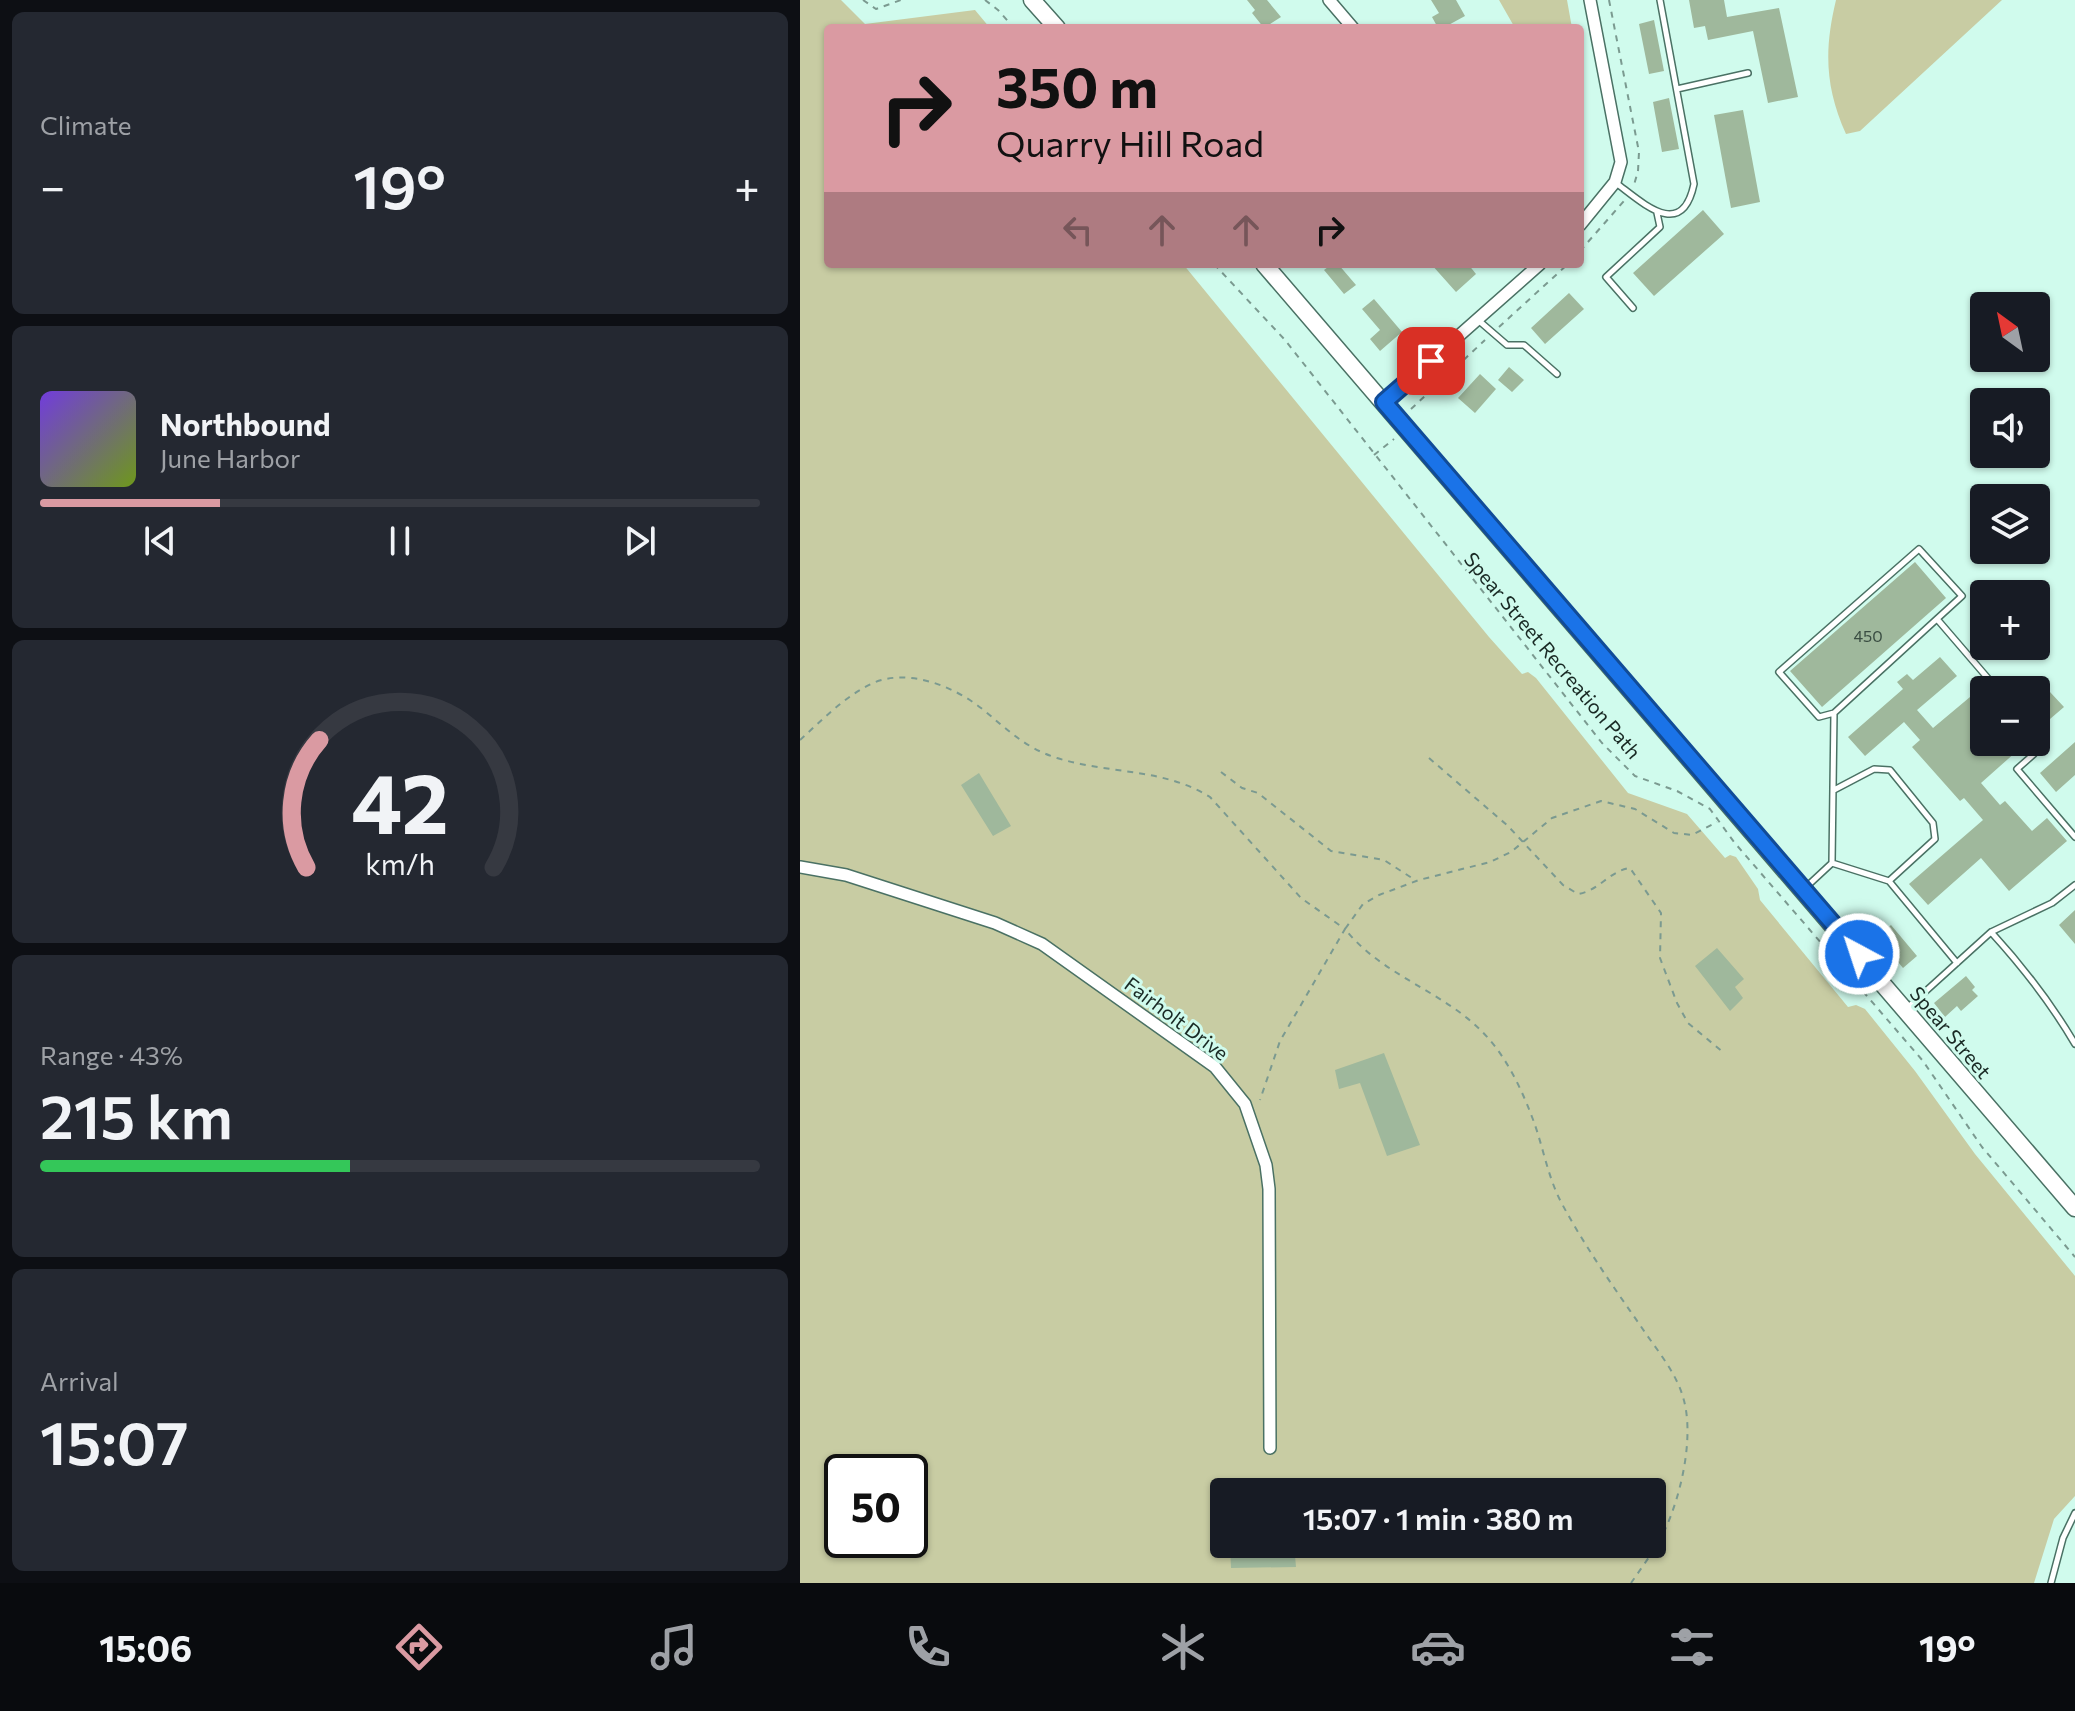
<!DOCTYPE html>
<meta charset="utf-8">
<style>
body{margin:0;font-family:Commissioner,sans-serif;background:#242831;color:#f1f3f6;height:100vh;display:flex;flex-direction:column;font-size:30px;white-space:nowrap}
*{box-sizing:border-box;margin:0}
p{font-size:26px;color:#9ea1a6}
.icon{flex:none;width:44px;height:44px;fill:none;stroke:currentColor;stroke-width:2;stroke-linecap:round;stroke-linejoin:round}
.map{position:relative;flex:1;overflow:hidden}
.panel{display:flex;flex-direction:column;gap:12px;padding:12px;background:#0d0f14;width:800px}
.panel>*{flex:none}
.guide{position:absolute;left:24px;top:24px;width:760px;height:244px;border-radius:8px;box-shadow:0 2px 6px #0004;background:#da9aa2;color:#111;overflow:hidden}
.needle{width:52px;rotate:327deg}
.buttons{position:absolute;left:1170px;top:292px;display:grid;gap:16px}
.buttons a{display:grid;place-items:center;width:80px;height:80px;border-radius:8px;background:#171b24;box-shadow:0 2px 6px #0004;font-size:40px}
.speed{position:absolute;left:24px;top:1454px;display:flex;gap:16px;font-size:40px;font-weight:700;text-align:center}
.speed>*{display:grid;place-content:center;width:104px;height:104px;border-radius:50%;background:#171b24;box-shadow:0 2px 6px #0004;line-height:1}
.speed .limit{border:4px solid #111;border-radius:12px;background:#fff;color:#111}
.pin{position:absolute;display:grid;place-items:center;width:68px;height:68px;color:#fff;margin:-34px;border-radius:16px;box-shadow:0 4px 12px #0006}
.me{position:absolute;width:88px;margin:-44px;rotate:320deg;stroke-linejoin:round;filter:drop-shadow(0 0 6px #0008)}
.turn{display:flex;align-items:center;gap:28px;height:168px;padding:0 40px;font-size:36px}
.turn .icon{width:104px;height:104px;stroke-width:2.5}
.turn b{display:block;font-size:56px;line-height:68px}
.lanes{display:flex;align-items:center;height:76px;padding:0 40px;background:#0003;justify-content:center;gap:40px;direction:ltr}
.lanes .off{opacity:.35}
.big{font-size:60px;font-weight:600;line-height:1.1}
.panel .card{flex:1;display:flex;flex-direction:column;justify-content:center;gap:12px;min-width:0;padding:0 28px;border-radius:12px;background:#242831}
.panel .dial{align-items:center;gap:0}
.dial svg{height:208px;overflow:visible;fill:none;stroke:#363941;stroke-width:7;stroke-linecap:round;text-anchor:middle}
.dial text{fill:#f1f3f6;stroke:none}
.song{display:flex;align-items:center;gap:24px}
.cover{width:96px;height:96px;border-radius:12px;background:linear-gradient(135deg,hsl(260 70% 55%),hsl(80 70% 35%))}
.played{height:8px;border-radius:4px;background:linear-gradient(90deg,#da9aa2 25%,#363941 25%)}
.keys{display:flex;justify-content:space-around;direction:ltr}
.heat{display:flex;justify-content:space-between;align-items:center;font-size:44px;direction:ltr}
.charge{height:12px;border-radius:6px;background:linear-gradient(90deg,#34c759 43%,#363941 0)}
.trip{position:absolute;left:410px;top:1478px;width:456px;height:80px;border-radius:8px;background:#171b24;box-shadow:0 2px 6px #0004;font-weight:600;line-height:80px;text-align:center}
.tab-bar{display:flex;height:128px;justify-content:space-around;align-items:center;background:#090b0e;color:#9ea1a6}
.tab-bar .icon{width:56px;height:56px}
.tab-bar .selected{color:#da9aa2}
.tab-bar b{font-size:36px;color:#f1f3f6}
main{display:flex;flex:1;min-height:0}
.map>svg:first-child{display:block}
.green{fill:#c8cca3;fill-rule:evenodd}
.building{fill:#9fb89c}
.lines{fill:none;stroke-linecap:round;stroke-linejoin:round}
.lane-casing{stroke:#4a7164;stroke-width:8}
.street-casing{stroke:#4a7164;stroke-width:14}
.secondary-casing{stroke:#4a7164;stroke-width:19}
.path{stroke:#7b9a90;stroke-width:2;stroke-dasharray:6 6;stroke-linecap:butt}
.lane{stroke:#fff;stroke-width:5}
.street{stroke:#fff;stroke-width:11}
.secondary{stroke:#fff;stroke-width:16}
.route-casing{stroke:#114b97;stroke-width:20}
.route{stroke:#1a73e8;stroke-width:14}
.labels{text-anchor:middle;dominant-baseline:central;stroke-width:6;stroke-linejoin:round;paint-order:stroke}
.number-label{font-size:16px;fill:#3a4d42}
.street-label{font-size:20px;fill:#192924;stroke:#d0fbed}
</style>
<main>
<section class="panel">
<div class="card"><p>Climate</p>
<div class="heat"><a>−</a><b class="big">19°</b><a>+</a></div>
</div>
<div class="card">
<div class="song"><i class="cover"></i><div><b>Northbound</b><p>June Harbor</p></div></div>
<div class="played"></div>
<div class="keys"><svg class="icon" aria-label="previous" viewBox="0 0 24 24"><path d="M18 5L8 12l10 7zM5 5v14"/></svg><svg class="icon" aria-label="pause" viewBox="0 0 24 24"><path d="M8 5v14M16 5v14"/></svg><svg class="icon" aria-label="next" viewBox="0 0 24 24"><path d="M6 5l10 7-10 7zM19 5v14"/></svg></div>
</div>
<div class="card dial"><svg viewBox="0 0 100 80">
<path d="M14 69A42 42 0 1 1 86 69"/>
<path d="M14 69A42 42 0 0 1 19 20" stroke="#da9aa2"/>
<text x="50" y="56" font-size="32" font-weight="700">42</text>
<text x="50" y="72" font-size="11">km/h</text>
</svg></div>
<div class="card"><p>Range · 43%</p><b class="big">215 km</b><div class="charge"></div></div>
<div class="card"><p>Arrival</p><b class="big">15:07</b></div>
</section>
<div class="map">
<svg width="1275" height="1583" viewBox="0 0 1275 1583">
<rect width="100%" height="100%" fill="#d0fbed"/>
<path class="green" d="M0 0H41L65 24 175 10 190 28H28V264H383L689 637 722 674 728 672 736 678 828 793 887 814 925 858 930 855 936 857 958 889 960 900 1048 1007 1056 1005 1065 1009 1115 1071 1175 1154 1275 1276V1496L1254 1519 1234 1583H0ZM42 1472H110V1540H42ZM424 1492H852V1544H424Z
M699 0H767L772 28H715Z
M1036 0H1202L1060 131 1046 134C1025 87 1024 50 1036 0Z"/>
<path class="building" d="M447 0H467L481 17 464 28 452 13 455 10Z
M631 0H656L665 16 643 28H638L632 17 639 13Z
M889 0H924L927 17 979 8 998 97 968 103 953 31 908 40 905 26 894 28Z
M854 20 864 71 849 74 839 24Z
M869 98 879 149 862 152 853 102Z
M943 110 960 202 931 208 914 115Z
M903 210 924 234 854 296 833 273Z
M532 264H538L556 285 544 294 524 270Z
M631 264H668L676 274 656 292Z
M769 293 784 309 745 344 731 328Z
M574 299 602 332 580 351 570 339 580 330 562 309Z
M709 367 724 380 712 392 698 380Z
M680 374 696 389 675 413 658 398Z
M1115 562 1146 598 1022 707 990 671Z
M1140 657 1157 676 1117 710 1133 728 1170 697 1184 712V742H1210L1217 751 1181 783 1200 805 1205 801 1232 831 1247 818 1267 841 1209 891 1181 858 1128 905 1109 884 1183 820 1164 798 1160 801 1112 747 1120 740 1104 722 1065 756 1048 737 1103 689 1097 682 1107 674 1113 680Z
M1250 692 1264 707 1236 731V704Z
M1275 742V775L1256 792 1240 773Z
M179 773 211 826 193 836 161 785Z
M1275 910V944L1259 925Z
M1091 925 1117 956 1103 968 1077 937Z
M917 948 944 979 935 987 943 998 930 1011 895 966Z
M1166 976 1175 987 1172 990 1178 996 1161 1011 1157 1006 1145 1017 1134 1003Z
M584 1053 620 1145 587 1156 560 1083 539 1089 535 1070Z
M430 1544H494L496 1567 431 1568Z"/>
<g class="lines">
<defs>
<path id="lane" d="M877 89 948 73
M816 183C843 203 882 241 894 184L860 0
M833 308 806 277 860 227 857 213
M678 320 707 345H724L757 374
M1137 619 1198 690
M1223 742 1234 754 1217 769 1275 837
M1034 790 1074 769 1090 770 1133 823 1135 839 1089 881
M1032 863 1089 881 1157 963
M1004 889 1032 863 1034 713 1162 596 1119 549 979 672 1019 717 1034 713
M1191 932C1223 967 1251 1003 1275 1044
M1106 1009 1191 932 1252 903 1275 885
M1251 1583 1263 1538 1275 1513"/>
<path id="street" d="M529 0 553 28
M780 225 815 182 821 162 790 0
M584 402 740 264
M0 867 46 875 195 923 242 944 415 1067 445 1104 466 1165 469 1189 470 1448"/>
<path id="secondary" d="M232 0 257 28
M464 264 1275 1208"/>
</defs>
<use href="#lane" class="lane-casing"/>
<use href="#street" class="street-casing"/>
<use href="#secondary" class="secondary-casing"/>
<path class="path" d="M63 0 76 9 101 0
M185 0 198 10 214 28
M809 0 839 152 838 171 834 185
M780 251 824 201
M414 264 485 340 802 743 835 776 877 791 910 809 934 842 1123 1061 1182 1147 1275 1257
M699 327 768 264
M611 409 685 340
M574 455 594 439
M0 740C22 720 45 696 73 683 108 668 153 686 181 708 207 729 225 748 257 758 308 774 364 768 410 797L501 898 545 929 480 1041 460 1100
M629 758 708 826 763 885 778 894C799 891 809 871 830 868L861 913 860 958 877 1003 888 1023 924 1053
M421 772 442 788 458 793 531 851 584 860 615 880
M831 1583C842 1567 855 1550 864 1532 881 1496 895 1436 883 1397 875 1370 855 1348 840 1325 812 1285 784 1245 761 1202 747 1175 743 1145 732 1117 722 1090 707 1059 688 1038 648 992 584 978 545 929L563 904 579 895 619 880 690 862 711 852 752 818 801 801 835 809 874 833 892 835 917 822"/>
<use href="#lane" class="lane"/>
<use href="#street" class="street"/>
<use href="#secondary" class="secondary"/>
</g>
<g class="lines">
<defs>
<path id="route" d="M631 361 584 402 1059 954"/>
</defs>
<use href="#route" class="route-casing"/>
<use href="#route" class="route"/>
</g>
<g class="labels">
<g class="number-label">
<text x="1068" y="635">450</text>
</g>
<g class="street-label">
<text transform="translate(753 655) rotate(50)">Spear Street Recreation Path</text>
<text transform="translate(377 1018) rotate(37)">Fairholt Drive</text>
<text transform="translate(1151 1032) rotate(50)">Spear Street</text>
</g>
</g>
</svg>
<div class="buttons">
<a><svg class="needle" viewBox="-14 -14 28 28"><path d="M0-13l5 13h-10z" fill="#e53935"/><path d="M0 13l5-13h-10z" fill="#9ea1a6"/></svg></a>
<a><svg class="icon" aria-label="sound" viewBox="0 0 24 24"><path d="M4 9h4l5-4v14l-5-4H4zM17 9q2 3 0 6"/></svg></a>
<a><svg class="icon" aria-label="layers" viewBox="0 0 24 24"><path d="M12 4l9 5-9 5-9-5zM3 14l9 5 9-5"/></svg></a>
<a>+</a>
<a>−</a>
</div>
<div class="speed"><div class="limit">50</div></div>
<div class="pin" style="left:631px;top:361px;background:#d93025"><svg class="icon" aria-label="arrive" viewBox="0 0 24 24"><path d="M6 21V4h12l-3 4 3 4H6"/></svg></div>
<svg class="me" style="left:1059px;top:954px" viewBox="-20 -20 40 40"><circle r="17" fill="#1a73e8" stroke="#fff" stroke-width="3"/><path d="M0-11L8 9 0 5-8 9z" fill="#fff"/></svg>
<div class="trip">15:07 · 1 min · 380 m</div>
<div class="guide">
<div class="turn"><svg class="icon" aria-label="right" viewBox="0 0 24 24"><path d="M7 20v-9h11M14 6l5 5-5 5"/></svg><div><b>350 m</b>Quarry Hill Road</div></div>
<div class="lanes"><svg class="icon off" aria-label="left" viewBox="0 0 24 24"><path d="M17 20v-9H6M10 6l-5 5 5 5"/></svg><svg class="icon off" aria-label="ahead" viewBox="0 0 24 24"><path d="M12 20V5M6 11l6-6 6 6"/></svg><svg class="icon off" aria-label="ahead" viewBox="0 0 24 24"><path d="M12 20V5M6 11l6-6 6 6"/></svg><svg class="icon" aria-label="right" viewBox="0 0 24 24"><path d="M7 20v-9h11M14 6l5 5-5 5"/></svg></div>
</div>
</div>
</main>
<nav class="tab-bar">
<b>15:06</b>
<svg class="icon selected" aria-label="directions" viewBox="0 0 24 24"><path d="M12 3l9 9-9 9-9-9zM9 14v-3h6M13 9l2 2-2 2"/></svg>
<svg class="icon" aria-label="music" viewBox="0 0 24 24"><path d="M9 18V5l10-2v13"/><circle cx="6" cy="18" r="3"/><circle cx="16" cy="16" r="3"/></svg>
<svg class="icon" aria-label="phone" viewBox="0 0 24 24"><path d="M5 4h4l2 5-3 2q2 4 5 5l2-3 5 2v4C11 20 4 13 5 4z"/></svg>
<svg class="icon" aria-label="climate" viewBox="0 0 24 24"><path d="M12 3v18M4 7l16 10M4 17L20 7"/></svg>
<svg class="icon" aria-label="car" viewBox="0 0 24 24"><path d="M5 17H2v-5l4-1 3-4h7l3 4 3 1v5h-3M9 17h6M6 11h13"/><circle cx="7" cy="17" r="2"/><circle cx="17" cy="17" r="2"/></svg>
<svg class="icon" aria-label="filters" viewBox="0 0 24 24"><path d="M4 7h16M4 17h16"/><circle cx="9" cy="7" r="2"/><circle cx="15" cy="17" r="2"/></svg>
<b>19°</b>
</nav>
